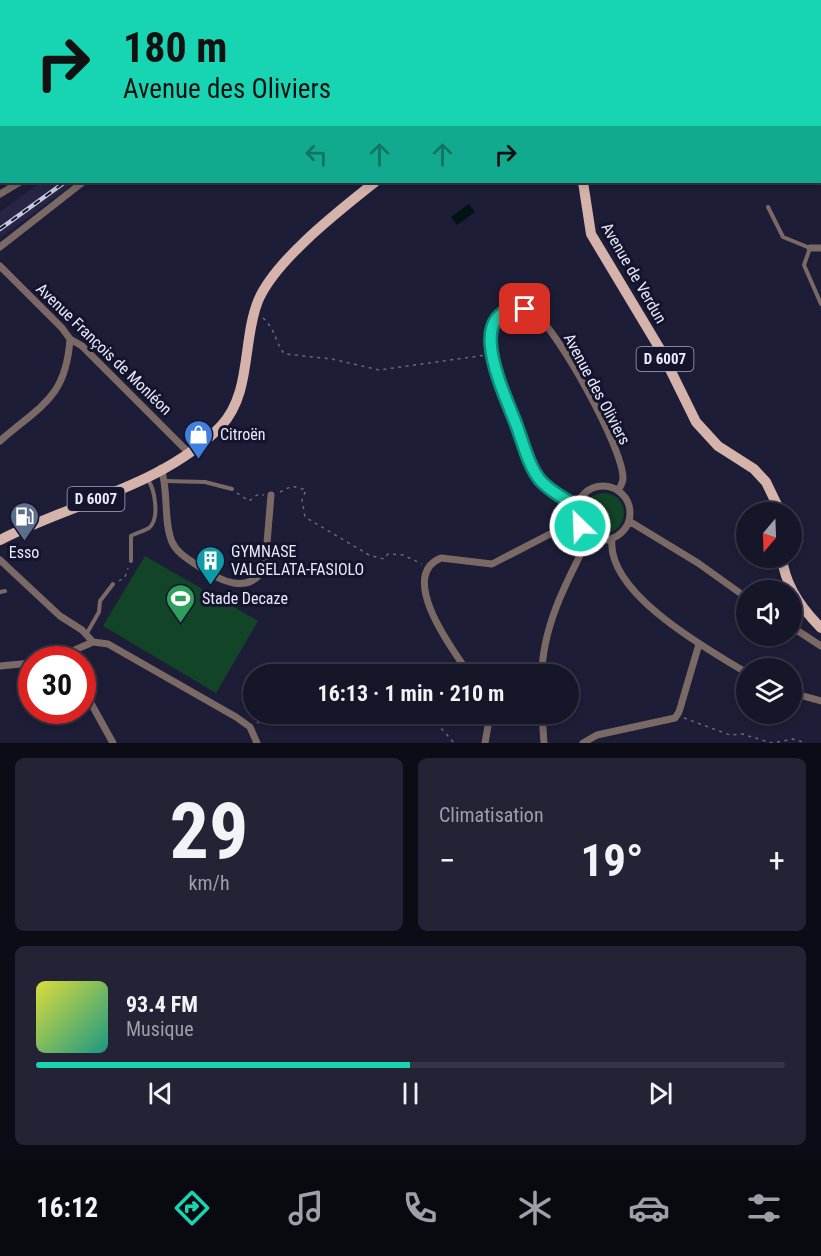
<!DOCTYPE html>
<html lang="fr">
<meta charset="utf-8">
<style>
body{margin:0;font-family:"Roboto Condensed",sans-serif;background:#232335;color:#f1f3f6;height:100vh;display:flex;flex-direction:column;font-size:22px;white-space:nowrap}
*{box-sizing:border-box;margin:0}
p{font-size:20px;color:#9e9fa8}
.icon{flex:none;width:33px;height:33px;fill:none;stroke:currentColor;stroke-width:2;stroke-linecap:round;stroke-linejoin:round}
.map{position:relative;height:743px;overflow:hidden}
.sheet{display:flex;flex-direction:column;gap:15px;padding:15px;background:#0c0c17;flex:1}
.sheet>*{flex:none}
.hud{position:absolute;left:0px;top:0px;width:822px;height:183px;box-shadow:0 3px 9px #0003,0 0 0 2px #353546;background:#17d5b2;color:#111;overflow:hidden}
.needle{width:39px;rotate:199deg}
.buttons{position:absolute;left:736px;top:502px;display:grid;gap:12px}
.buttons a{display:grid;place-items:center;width:66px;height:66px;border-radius:50%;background:#161629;box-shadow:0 3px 9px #0003,0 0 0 2px #353546;font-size:30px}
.speed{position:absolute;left:18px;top:646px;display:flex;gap:12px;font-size:30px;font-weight:700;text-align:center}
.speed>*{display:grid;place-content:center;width:78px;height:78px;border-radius:50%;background:#161629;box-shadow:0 3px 9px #0003,0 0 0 2px #353546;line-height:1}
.speed .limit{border:9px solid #d22;background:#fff;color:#111}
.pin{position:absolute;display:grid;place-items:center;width:51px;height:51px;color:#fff;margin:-26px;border-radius:12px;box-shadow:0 3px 9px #0006}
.me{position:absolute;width:66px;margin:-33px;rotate:336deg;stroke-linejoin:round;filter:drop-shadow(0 0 4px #0008)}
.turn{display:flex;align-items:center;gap:21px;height:126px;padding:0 24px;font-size:27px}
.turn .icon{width:78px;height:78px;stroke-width:2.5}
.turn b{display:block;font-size:42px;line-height:51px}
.lanes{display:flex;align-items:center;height:57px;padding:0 24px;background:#0003;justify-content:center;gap:30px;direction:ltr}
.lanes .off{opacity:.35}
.big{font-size:45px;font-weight:700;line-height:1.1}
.sheet .tile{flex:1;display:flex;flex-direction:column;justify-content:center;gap:9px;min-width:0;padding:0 21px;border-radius:9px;background:#232335}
.sheet .dial{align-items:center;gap:0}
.dial b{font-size:78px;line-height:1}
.song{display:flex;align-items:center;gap:18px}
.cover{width:72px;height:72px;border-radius:9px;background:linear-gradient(135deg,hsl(60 70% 55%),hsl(170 70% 35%))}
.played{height:6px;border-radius:3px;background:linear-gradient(90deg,#17d5b2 50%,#353546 50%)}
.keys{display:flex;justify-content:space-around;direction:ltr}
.heat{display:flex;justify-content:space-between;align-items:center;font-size:33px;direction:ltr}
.sheet .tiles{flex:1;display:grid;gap:15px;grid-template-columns:1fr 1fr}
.tile:last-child{grid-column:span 2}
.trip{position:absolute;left:243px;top:664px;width:336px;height:60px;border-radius:30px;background:#161629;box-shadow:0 3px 9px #0003,0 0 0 2px #353546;font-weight:700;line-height:60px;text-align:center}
.menu{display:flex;height:96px;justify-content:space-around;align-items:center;background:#090910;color:#9e9fa8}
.menu .icon{width:42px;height:42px}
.menu .selected{color:#17d5b2}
.menu b{font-size:27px;color:#f1f3f6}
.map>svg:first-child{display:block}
.built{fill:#262545}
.green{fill:#124527}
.water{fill:#021314}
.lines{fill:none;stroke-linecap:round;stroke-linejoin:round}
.path{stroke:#686980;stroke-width:1.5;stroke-dasharray:3 4.5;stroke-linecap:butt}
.service{stroke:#7a6965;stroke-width:4}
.minor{stroke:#7a6965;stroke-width:7}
.primary{stroke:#d5b3ab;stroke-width:10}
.rail-casing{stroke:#c7c8dc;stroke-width:4.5}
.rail{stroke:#14142d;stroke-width:2;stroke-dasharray:7;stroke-linecap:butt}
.route-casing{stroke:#0f8a74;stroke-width:15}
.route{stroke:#17d5b2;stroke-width:10}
.labels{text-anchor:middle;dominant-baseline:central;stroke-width:6;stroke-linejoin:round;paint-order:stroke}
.shield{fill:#14142d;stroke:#a8a9be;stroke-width:1.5}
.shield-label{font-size:15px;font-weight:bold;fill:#e8e9fc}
.street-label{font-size:16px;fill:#e8e9fc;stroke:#14142d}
.poi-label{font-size:16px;fill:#e8e9fc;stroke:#14142d;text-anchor:start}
</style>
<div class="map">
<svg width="821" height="743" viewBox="0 0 821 743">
<rect width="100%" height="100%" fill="#1d1d37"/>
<path class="built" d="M41 182H76L0 238V212Z"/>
<path class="green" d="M584 513a20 20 0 1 1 40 0a20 20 0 1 1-40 0Z
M145 556 258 621 216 693 103 626Z"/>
<path class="water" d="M469 204 475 212 457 225 451 217Z"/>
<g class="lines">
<path class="path" d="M725 2 726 0
M263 318C276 329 277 348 285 354L332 359 379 370 486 355
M280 492 292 486 306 490 302 500 305 517 369 555 384 559 388 554 403 555 422 564
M237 493 249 501 257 495H264
M119 581 125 577 128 568
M416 714 435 721 454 743
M684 718 730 735 742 734 772 743 793 739 806 743
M257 723 278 714"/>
<path class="service" d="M617 0 618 2
M634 0V2
M820 87 821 88
M812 182H821
M768 207 783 237 810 248 804 265 821 304
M166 481 205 482 232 489
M131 561V536C136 533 144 531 149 528 160 519 155 490 148 480
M0 592 5 591
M87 633 99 612 100 601 113 584"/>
<path class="minor" d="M228 0 229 2
M573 0 575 2
M600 0 601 2
M48 2 50 0
M167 2 168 0
M492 2 498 0
M0 10 2 12
M0 64 2 62
M0 71 2 72
M0 194 20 182
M0 247 83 182
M810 248H821
M0 266 62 328 70 339 82 346 188 452
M0 441C41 405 66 398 70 339
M161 468C169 491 163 521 172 542 177 553 188 559 198 566 220 581 249 596 265 567L271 495
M576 513a27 27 0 1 1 54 0a27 27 0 1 1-54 0Z
M577 506C564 499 549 491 540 479 525 462 485 351 490 330 493 319 503 313 513 308 521 309 528 309 535 314 559 332 623 448 623 478 623 483 621 486 618 490
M629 521 698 563 747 598
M612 539C606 593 707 649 747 673
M0 560 60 616 82 630 93 642 108 644 236 717 250 727 257 743
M792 627 821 646
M52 660 93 642
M0 666 32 663
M470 675C455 653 396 576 441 558L492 564 577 520
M542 675C542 626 568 579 590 536
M82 687 113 743
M792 693 821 701
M542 714 544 743
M485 743 490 714
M583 743 597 735 675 718 679 712 699 644"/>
<path class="primary" d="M583 182 591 234 660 349 696 422 718 446 754 469 766 482 781 513
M0 540C71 503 164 486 221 426 252 393 242 341 258 301 275 260 340 210 375 182
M782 558C785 585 802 609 821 628"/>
<defs>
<path id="rail" d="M304 2 306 0
M0 229 65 182"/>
</defs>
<use href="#rail" class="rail-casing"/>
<use href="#rail" class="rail"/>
</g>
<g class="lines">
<defs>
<path id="route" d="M525 309C460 306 505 394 516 424 523 442 528 465 540 480 550 491 564 499 577 506L580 526"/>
</defs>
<use href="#route" class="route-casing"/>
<use href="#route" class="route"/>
</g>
<defs>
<symbol id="shop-pin" viewBox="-11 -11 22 30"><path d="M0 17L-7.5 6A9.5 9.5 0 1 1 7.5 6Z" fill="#3f7fe0" stroke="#14142d"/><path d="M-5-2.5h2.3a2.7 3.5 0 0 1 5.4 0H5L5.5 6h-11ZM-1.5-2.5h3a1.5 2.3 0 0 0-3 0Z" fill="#fff"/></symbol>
<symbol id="fuel-pin" viewBox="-11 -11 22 30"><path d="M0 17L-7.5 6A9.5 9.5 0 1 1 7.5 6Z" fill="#5c6f8a" stroke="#14142d"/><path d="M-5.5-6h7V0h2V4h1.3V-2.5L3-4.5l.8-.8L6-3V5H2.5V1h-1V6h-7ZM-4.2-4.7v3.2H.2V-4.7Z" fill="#fff"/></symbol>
<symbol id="building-pin" viewBox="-11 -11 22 30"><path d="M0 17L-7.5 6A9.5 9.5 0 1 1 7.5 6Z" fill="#0f9aa8" stroke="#14142d"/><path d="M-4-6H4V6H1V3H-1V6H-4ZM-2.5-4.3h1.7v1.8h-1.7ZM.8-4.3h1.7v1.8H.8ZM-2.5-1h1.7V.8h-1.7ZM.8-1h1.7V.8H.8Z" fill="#fff"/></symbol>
<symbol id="stadium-pin" viewBox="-11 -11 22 30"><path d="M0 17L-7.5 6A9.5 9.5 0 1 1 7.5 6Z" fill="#2e9e5b" stroke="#14142d"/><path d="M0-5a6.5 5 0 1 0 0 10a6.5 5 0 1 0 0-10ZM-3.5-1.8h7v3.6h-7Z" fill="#fff"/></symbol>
</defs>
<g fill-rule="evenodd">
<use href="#shop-pin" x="182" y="418" width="33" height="45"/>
<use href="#fuel-pin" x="8" y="500" width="33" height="45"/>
<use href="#building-pin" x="194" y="544" width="33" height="45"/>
<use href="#stadium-pin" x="164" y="582" width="33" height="45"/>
</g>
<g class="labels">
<g class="shield">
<rect x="636.5" y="347" width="57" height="24" rx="4.5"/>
<rect x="67.5" y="487" width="57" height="24" rx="4.5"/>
</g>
<g class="shield-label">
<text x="665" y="359">D 6007</text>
<text x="96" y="499">D 6007</text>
</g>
<g class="street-label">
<text transform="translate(634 273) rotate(60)">Avenue de Verdun</text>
<text transform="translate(104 349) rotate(44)">Avenue François de Monléon</text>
<text transform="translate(597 389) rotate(62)">Avenue des Oliviers</text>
</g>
<g class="poi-label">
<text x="220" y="434">Citroën</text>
<text x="231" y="551">GYMNASE<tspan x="231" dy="18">VALGELATA-FASIOLO</tspan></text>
<text x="24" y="552" text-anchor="middle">Esso</text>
<text x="202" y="598">Stade Decaze</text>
</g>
</g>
</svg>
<div class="buttons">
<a><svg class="needle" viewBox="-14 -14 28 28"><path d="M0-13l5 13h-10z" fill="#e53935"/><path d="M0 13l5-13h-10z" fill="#9e9fa8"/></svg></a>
<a><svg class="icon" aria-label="sound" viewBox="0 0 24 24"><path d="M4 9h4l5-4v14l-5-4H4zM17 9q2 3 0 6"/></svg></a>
<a><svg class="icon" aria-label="layers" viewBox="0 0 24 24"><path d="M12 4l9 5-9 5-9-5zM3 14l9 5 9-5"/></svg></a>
</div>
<div class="speed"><div class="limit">30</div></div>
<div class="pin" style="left:525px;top:309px;background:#d93025"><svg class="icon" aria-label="arrive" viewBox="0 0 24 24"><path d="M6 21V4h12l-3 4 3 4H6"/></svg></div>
<svg class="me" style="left:580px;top:526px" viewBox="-20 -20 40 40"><circle r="17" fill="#17d5b2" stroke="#fff" stroke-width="3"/><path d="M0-11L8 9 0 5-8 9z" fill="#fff"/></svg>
<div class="trip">16:13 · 1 min · 210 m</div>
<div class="hud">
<div class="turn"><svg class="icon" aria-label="right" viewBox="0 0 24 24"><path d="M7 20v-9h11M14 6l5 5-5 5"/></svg><div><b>180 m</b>Avenue des Oliviers</div></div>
<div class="lanes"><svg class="icon off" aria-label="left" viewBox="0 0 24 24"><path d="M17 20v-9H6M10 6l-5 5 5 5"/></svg><svg class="icon off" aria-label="ahead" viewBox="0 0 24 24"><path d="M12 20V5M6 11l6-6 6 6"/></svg><svg class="icon off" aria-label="ahead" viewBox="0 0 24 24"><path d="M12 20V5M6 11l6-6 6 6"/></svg><svg class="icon" aria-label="right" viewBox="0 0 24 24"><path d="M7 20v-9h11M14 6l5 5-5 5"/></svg></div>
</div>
</div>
<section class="sheet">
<div class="tiles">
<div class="tile dial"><b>29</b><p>km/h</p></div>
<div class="tile"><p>Climatisation</p>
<div class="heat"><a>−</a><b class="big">19°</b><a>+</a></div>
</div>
<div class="tile">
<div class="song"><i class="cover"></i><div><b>93.4 FM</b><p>Musique</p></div></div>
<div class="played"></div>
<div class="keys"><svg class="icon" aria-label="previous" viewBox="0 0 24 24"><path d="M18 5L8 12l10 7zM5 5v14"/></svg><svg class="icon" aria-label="pause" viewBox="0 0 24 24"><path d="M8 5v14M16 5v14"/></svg><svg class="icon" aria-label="next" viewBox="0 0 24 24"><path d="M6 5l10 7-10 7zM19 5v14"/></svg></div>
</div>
</div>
</section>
<nav class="menu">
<b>16:12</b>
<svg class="icon selected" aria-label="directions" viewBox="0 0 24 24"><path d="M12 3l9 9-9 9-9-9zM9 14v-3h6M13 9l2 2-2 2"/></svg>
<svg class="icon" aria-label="music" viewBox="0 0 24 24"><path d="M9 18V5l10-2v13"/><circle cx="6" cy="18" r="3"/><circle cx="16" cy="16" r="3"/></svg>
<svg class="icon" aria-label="phone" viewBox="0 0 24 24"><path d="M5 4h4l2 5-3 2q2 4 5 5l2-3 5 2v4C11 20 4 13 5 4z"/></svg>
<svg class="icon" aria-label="climate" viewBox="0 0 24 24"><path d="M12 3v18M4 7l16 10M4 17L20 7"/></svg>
<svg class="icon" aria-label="car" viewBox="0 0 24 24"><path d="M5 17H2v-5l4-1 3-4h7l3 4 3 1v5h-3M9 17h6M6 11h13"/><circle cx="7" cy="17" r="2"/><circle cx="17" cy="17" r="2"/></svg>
<svg class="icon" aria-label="filters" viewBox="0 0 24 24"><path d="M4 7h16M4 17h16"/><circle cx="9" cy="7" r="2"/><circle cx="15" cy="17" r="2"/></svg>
</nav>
